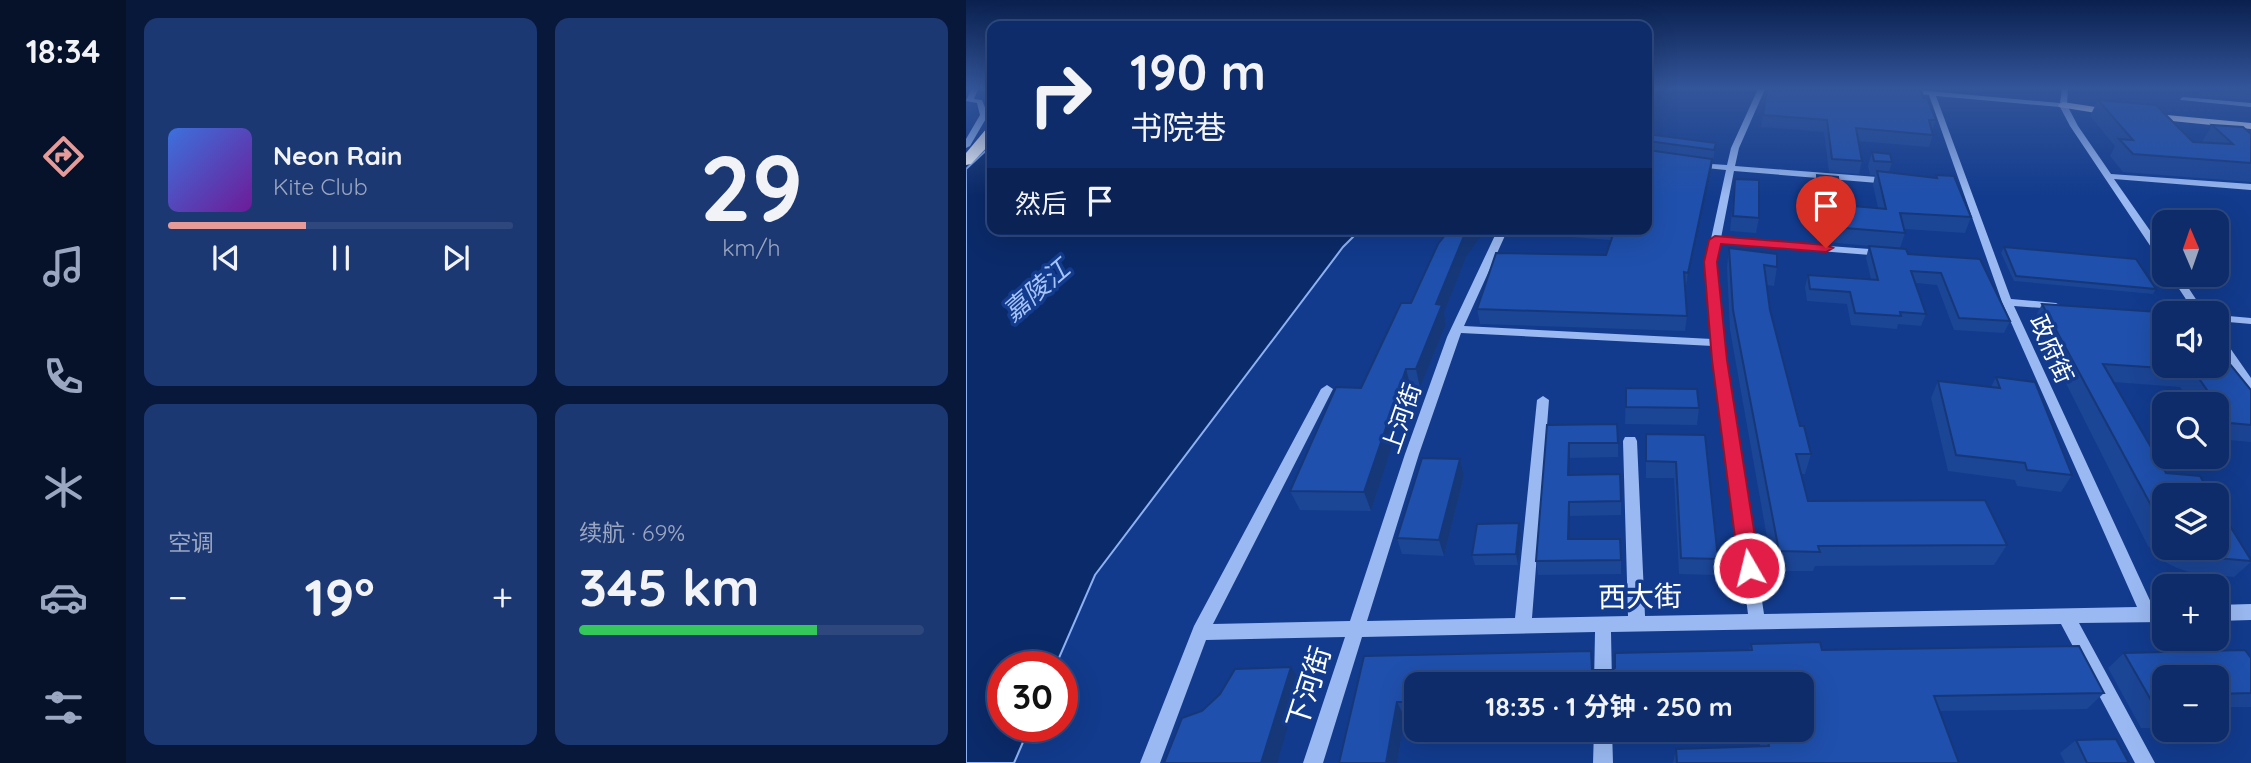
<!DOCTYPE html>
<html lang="zh">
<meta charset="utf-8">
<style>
body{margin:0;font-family:Quicksand,"Noto Sans SC",sans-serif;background:#1c3872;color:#f1f3f6;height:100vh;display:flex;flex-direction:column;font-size:26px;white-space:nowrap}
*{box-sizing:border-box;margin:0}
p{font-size:23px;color:#9ba7c1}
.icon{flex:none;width:38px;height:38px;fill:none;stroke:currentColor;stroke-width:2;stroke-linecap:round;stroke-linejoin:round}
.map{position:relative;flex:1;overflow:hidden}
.drawer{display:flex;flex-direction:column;gap:18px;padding:18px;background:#08183a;width:840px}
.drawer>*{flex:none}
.guide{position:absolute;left:21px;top:21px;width:665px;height:214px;border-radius:14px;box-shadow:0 7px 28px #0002,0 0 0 2px #2e487e;background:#0e2c6a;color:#f1f3f6;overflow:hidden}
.needle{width:46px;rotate:358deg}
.tools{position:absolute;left:1186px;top:210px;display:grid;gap:14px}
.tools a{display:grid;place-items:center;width:77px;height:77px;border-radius:14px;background:#0e2c6a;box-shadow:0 7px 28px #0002,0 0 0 2px #2e487e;font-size:35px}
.speed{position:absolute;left:21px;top:651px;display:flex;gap:14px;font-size:35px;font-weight:700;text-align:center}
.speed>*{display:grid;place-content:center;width:91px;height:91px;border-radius:50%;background:#0e2c6a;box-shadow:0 7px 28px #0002,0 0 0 2px #2e487e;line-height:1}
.speed .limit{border:10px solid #d22;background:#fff;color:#111}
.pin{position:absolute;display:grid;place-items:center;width:60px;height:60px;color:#fff;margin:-72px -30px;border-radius:50% 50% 50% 0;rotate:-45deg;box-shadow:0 0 7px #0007}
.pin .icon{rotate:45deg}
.me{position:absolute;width:77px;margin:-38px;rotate:352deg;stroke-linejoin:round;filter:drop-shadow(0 0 5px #0008)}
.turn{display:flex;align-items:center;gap:24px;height:147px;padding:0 28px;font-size:32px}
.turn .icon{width:91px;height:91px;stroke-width:2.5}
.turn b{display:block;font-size:49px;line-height:60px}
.then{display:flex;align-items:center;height:66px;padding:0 28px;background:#0003;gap:14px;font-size:26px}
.big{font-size:52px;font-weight:700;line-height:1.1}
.drawer .tile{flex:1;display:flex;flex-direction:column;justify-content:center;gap:10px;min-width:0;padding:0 24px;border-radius:14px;background:#1c3872}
.drawer .dial{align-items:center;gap:0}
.dial b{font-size:91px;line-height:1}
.song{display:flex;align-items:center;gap:21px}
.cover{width:84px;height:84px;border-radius:10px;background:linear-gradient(135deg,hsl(220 70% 55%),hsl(280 70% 35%))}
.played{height:7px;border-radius:4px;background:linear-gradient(90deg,#e69b98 40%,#2e487e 40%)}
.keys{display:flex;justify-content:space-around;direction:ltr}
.heat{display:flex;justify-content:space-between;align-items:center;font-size:38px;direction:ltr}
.charge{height:10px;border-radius:5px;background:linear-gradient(90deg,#34c759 69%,#2e487e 0)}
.drawer .tiles{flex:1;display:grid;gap:18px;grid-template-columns:repeat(2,1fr)}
.trip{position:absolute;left:438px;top:672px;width:410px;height:70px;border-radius:14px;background:#0e2c6a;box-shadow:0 7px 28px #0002,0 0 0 2px #2e487e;font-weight:700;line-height:70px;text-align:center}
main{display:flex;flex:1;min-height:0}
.tab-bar{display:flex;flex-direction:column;width:126px;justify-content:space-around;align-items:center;background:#06122a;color:#9ba7c1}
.tab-bar .icon{width:49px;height:49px}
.tab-bar .active{color:#e69b98}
.tab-bar b{font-size:32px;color:#f1f3f6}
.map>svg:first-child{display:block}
.water{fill:#0b2a69;stroke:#8cb2f5;stroke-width:2}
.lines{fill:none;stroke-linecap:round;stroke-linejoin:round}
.minor{fill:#9ab9f2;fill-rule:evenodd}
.major{fill:#e5ecff;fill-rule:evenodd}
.highway{fill:#fff;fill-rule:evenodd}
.wall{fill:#1b4595}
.shaded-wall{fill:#163879}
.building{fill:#1f50ad;stroke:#163879;stroke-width:2}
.route{fill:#e11d48;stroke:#92132f;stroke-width:2}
.labels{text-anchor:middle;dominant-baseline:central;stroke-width:7;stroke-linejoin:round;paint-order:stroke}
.street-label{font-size:24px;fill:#fff;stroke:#123b8d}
.water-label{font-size:26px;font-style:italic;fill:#a6c4f9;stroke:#123b8d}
.near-street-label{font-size:28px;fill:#fff;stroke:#123b8d}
</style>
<main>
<nav class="tab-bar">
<b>18:34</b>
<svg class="icon active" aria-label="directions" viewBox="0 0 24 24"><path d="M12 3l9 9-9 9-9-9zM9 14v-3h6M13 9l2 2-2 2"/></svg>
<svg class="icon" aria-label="music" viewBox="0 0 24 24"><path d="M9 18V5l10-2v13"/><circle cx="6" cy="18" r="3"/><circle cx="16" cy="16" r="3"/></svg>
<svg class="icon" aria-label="phone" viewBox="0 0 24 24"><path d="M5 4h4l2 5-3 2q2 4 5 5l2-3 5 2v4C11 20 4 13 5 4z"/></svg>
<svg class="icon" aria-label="climate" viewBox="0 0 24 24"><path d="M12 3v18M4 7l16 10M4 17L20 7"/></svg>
<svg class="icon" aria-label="car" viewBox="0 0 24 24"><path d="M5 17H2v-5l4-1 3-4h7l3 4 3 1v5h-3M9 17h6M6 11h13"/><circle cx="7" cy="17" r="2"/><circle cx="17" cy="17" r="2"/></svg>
<svg class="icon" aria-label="filters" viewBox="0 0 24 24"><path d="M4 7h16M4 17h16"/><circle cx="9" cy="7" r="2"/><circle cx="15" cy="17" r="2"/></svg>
</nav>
<section class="drawer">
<div class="tiles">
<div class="tile">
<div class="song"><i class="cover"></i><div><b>Neon Rain</b><p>Kite Club</p></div></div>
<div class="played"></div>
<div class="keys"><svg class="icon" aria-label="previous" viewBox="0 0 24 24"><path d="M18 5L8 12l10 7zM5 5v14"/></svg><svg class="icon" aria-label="pause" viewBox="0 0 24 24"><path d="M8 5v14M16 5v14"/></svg><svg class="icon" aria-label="next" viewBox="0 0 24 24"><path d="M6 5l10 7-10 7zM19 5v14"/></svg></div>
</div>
<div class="tile dial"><b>29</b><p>km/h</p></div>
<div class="tile"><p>空调</p>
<div class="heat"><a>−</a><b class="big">19°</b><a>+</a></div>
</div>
<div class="tile"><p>续航 · 69%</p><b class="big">345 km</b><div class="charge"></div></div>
</div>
</section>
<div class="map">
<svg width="1285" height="763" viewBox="0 0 1285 763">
<rect width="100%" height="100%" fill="#123b8d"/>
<path class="water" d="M26 145V229H395L377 247 129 575 89 667H37V726H64L48 763H0V169Z"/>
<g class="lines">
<path class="minor" d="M5 89H12L8 99 16 100 22 115 4 146 0 148V139L14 115 11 103 0 101Z
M681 89H684V90L681 92Z
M792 89H799L773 148 769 166 924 178 928 181 924 184 768 171 755 238 917 250 922 253 917 256 754 243 750 262 760 360 798 614 1171 607 1036 302 963 95 910 89H940L1094 103 1096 89H1102L1101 105 1112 126 1145 174 1285 184V190L1148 179 1199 252V263L1195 262 1104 126 1094 107 970 96 1045 299 1090 303 1095 306 1090 309 1048 306 1187 607 1199 606V622L1113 623 1189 763H1169L1095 624 645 632 646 684H628L629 632 396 637 357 763H337L379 637 240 640 194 763H174L228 626 355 389 361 385 367 389 247 624 384 621 439 454 481 337 532 229H542L498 326 746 339 740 262 760 170 730 167 726 165 730 163 761 165 765 148ZM495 333 747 346 782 614 679 616 671 441 669 437H659L657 441 662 616 566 618 583 400 577 396 571 400 549 618 401 621 453 454Z
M1217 97 1285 103V107L1215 100 1214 99Z
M1204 275H1214L1239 313H1229Z
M1251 315 1285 318V324L1251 321Z
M1251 334 1255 335 1285 378V391L1281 390 1251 347Z
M1285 604V620L1251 621V605Z
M628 730H646L647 763H627Z"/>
<path class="major" d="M1097 102 1149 110 1154 113 1149 116 1093 107 1092 105Z
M1180 113 1285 123V129L1176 118V114Z"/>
<path class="highway" d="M26 127V142L5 164 0 165V153L21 128Z"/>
</g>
<path class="wall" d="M801 89 957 98 970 120 966 131 967 135 963 147 892 141 896 161 893 174 863 172 858 132 795 127Z
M1230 89H1285V98L1284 100 1236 96Z
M1132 100 1227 142H1236L1246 125 1285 134V182L1157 172 1144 156 1149 146 1124 116Z
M681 134 750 143 745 172 720 287H719L721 316 719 331 514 324 511 309 640 255 645 240 553 233 552 229H681Z
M906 152 926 162 923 172 969 177 970 175 1005 217 999 233 938 229 939 233 934 248 942 254 1014 259 1044 321 1038 333 988 330 971 285 950 283 960 314 955 326 932 324 931 329 885 325 881 304 841 301 839 287 842 275 905 279 900 258 903 246 851 241 848 190 851 175 876 205 912 208 907 185 909 175H904L902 166Z
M769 179 793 218 790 233 764 231Z
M1038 247 1190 289 1187 294 1048 281 1035 253Z
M763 248 811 267 808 286 801 285 804 310 834 426 845 454 839 474H835L842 501 1041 545 1028 565 849 566 847 571H807L764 330 761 267Z
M501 255 478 313 480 324 454 388H445L405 511 334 510 324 491 395 388 445 303Z
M1076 304 1251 366 1285 390V442L1251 439V404H1226L1214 387 1147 382 1199 495V548H1251L1285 560V562L1268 577 1223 572 1211 568 1199 562 1182 546 1068 320Z
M1030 377 1106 475 1095 492 1051 486 1049 480 982 471 965 398 972 381 1025 387Z
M660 388 733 408 731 425 659 424Z
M581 425 652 443V457L604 458 603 475 655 501V515L604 516 603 539 655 560V574L572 575 570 561Z
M680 434 739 435 752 559 749 575 713 574 708 478H680Z
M494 459 498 476 478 556 436 554 431 538Z
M553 523 555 534 552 565H509L506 555Z
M785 644 856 650 1138 693 1121 709 974 711 993 763H707L710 749 794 747 792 730H835V684H450V718H439L431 763H373L398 656 646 670 783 650Z
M1158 653 1285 658V707H1251V677H1199V726L1196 728H1175L1142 668Z
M1110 740 1163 763H1099L1094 753Z"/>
<path class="shaded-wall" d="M746 159 745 172 720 287 722 273Z
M504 229H520L501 255 478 313 480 324 454 388 450 369 470 304 498 236Z
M440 369 445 388 405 511 398 492Z
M603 443 604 458 603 489 602 475Z
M494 459 498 476 478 556 473 540Z
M603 502 604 516 603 554 602 539Z
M553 523 555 534 552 565 550 554Z
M325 667 335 682 311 763H295Z
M431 702 439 718 431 763H420Z"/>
<path class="building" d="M801 89H955L957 98H961L970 120H963L967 135 890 128 896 161 866 159 861 120 797 115Z
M1257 89H1285V92Z
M1132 100 1190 105 1227 142 1267 144 1246 125 1277 127 1285 134V163L1167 154 1153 139 1167 140Z
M681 134 750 143 748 150 682 141 681 142Z
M681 149V150L746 159 722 273 718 272 721 316 511 309 530 253 640 255 649 229H681Z
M906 152 924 154 926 162 908 161Z
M911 171 971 178 970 175 988 176 1005 217 934 213 939 233 855 226 851 175 872 177 876 205 920 209Z
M769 179 793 180V218L767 216Z
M484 229H504L498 236 470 304 476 305 450 369H440L398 492 324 491 370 387 395 388 435 303H445L472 244Z
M903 246 940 249 942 254 1014 259 1044 321 993 318 975 273 945 271 960 314 934 312 935 316 889 313 884 292 844 289 842 275 912 280Z
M1038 247 1170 259 1190 289 1050 276Z
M763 248 811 254V267L798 265 804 310 834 426H838L845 454H830L842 501 1019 500 1041 545 852 546 854 552 813 551 767 310Z
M1076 304 1207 313H1199V366H1251V348L1285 390V425L1264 423 1227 370 1137 364 1200 473 1234 476 1245 495H1199V531Z
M1030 377 1069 382 1106 475 1061 470 1059 463 990 455 972 381 1034 388Z
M660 388 731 389 733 408 660 407Z
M651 424 652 443H603L602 475 654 474 655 501 603 502 602 539H654L655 560 570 561 581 425Z
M680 434 739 435 752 559 715 558 710 462 680 461Z
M456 458 494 459 473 540 431 538Z
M1251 505 1285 560V561L1239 557 1227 552 1217 548H1251Z
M553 523 550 554 506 555 511 524Z
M854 642 856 650 1113 646 1138 693 968 696 993 763H711L710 749 803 746 800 730H835V684H450V702H431L420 763H373L398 656 625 651 626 670H646L649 668V653L786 650 785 644Z
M1279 650 1285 658V693L1251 694V677H1199V714H1193L1158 653Z
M325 667 295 763H198L216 718 236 711 254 694 269 669Z
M1150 739 1163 763H1121L1110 740Z"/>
<linearGradient id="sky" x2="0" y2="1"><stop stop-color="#0a204e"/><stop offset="0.45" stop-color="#33559a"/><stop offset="1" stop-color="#33559a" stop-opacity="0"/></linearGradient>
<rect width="1285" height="196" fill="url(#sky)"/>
<path class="route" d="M749 236 860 245 867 248 860 252 755 244 751 262 761 360 794 568 791 574 783 577 776 574 773 568 746 360 738 262 743 240Z"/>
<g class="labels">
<g class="street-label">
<text transform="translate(1086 349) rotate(66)">政府街</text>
<text transform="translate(435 418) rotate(-71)">上河街</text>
</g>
<g class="water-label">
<text transform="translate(70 290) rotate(-41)">嘉陵江</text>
</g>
<g class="near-street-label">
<text transform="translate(674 596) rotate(-1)">西大街</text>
<text transform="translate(342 687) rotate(-72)">下河街</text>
</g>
</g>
</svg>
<div class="tools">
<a><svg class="needle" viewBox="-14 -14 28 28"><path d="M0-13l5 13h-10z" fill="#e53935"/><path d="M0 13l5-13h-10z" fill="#9ba7c1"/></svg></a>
<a><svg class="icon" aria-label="sound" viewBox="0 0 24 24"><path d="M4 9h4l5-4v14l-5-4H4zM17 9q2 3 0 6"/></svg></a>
<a><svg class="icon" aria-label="search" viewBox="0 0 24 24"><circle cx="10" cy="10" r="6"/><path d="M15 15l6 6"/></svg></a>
<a><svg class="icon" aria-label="layers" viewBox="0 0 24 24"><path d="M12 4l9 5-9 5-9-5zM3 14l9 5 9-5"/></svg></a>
<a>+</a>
<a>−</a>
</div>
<div class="speed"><div class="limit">30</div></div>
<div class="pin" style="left:860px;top:248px;background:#d93025"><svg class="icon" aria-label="arrive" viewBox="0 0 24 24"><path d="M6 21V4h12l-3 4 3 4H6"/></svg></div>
<svg class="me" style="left:783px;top:568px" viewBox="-20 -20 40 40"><circle r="17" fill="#e11d48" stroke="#fff" stroke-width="3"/><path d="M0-11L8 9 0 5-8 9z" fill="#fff"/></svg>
<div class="trip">18:35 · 1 分钟 · 250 m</div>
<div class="guide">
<div class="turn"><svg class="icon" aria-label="right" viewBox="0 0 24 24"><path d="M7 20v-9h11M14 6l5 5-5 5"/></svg><div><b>190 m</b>书院巷</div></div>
<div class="then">然后<svg class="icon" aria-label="arrive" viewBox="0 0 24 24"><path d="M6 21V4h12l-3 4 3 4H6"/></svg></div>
</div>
</div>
</main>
